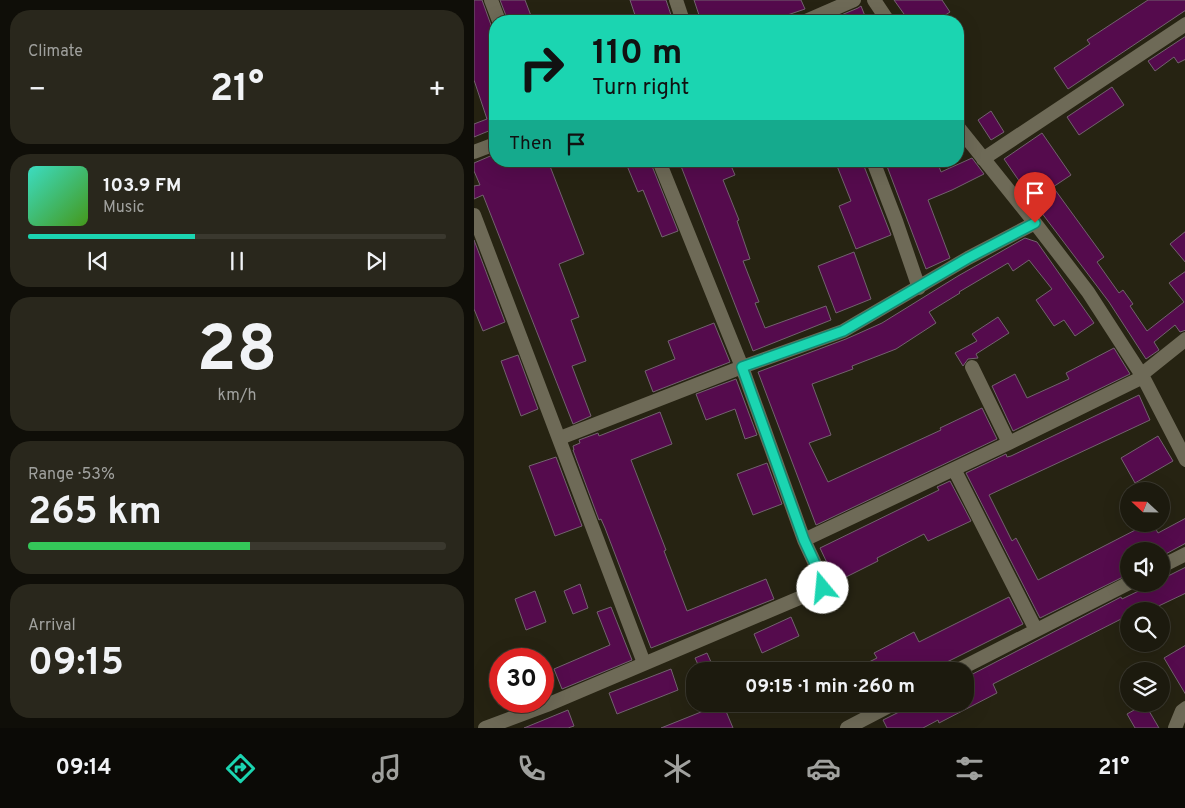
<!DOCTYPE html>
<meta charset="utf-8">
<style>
body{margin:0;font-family:Overpass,sans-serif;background:#29271c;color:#f1f3f6;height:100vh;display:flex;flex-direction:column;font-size:19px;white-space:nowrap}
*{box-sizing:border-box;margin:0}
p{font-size:16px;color:#a0a19e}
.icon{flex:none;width:28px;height:28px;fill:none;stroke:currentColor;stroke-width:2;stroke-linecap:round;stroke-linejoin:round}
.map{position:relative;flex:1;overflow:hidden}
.panel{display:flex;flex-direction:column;gap:10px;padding:10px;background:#0f0e08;width:474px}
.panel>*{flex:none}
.top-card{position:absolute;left:15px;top:15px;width:475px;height:152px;border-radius:20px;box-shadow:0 5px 20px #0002,0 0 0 1px #3a382e;background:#1bd5b1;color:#111;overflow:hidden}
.needle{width:32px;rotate:292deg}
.controls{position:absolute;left:646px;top:482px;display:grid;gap:10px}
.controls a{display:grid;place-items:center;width:50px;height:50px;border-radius:50%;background:#1c1a0e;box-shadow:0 5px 20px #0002,0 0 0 1px #3a382e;font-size:25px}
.speed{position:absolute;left:15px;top:648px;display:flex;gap:10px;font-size:25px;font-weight:700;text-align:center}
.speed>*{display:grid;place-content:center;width:65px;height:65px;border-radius:50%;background:#1c1a0e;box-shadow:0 5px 20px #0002,0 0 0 1px #3a382e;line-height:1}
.speed .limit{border:8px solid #d22;background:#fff;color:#111}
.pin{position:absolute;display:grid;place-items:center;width:42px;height:42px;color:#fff;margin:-51px -21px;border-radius:50% 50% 50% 0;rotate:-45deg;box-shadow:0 0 5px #0007}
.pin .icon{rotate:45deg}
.me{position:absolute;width:55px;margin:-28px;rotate:343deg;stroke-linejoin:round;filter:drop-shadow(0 0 4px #0008)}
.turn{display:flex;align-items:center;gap:18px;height:105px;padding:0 20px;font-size:22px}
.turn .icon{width:65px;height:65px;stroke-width:2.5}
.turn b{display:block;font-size:35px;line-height:42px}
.then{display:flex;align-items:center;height:48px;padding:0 20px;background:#0003;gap:10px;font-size:19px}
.big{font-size:38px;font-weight:700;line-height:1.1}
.panel .card{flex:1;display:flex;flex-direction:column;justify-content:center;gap:8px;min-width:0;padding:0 18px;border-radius:20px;background:#29271c}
.panel .dial{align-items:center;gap:0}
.dial b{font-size:65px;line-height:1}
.song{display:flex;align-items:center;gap:15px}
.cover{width:60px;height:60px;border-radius:8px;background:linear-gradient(135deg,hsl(170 70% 55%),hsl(100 70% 35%))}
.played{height:5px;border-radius:2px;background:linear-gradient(90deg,#1bd5b1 40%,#3a382e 40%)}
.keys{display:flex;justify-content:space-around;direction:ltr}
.heat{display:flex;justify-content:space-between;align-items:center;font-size:28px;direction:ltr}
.charge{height:8px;border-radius:4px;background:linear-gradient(90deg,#34c759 53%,#3a382e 0)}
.trip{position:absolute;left:212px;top:662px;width:288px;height:50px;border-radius:20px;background:#1c1a0e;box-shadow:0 5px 20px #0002,0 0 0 1px #3a382e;font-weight:700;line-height:50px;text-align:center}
.menu{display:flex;height:80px;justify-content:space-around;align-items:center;background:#0b0a06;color:#a0a19e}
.menu .icon{width:35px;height:35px}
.menu .active{color:#1bd5b1}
.menu b{font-size:22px;color:#f1f3f6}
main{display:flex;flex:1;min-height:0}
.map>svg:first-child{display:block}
.building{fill:#550b4d;stroke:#73626f}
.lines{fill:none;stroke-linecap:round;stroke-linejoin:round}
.street{stroke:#6e6a57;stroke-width:14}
.route-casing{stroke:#128a73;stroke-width:12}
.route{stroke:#1bd5b1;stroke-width:9}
</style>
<main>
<section class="panel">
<div class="card"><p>Climate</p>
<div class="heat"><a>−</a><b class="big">21°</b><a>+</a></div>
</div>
<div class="card">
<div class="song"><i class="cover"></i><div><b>103.9 FM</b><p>Music</p></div></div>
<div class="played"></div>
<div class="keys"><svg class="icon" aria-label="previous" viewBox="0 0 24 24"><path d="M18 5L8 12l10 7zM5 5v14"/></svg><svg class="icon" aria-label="pause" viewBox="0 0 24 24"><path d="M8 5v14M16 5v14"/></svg><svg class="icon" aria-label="next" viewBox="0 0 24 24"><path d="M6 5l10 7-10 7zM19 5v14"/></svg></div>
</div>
<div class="card dial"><b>28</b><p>km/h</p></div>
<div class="card"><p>Range · 53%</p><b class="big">265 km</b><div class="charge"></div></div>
<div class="card"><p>Arrival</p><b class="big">09:15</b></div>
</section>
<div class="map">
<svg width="712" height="728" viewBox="0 0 712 728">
<rect width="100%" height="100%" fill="#262312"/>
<path class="building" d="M0 0H8L21 36V135L19 136 17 130 0 137V124L13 119 0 80Z
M26 0H51L59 21H34Z
M156 0H192L199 21H163Z
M220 0H327L331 9 296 21H227Z
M420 0H468L476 12 462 21H435Z
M674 0H712V10L594 89 580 68 616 44 613 40Z
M387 6 393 21H353L384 8Z
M712 36V59L704 63 700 57 681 71 674 61Z
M638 87 650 105 605 135 593 117Z
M517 111 530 132 517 140 504 120Z
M568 133 597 175 579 187 630 257 623 262 645 293 649 290 659 304 656 306 673 331 710 302 695 283 712 271V330L706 332 701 325 680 342 685 350 672 359 635 302 561 204 530 159Z
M21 154V161H74L110 254 85 264 105 317 97 320 112 361 98 366 117 416 99 424 9 195 0 199V186L6 185 0 171V163Z
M498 158 510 174 478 190 454 200 476 258 452 269 411 161H463L467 172Z
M151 161H176L204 231 188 237 169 190 164 192Z
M205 161H255L261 175 249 180 265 220 263 221 276 259 269 261 285 302 281 303 291 328 352 306 357 320 279 351Z
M361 161H388L417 235 382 249 365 206 377 201Z
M712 231V263L696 244Z
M551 238 563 242 620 323 601 336 590 320 580 326 562 300 578 289 555 260 539 271 534 263 485 292 486 293 455 312 462 323 422 349 378 366 379 369 338 384 357 435 335 443 354 482 467 430 466 428 508 408 523 439 342 525 284 372 372 339 408 323 484 276Z
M0 240 31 322 9 331 0 309Z
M380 252 397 299 362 313 344 266Z
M524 317 535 333 502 354 504 358 494 359 489 366 481 353 503 341 498 334Z
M240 323 256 362 179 392 171 371 201 359 194 341Z
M640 348 656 374 539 431 518 386 541 374 553 398 595 379 592 373Z
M44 355 64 409 47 416 27 361Z
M262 379 283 435 271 439 261 409 232 420 222 394Z
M665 395 676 420 515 495 538 541 542 538 564 580 673 524H679L684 533 712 518V543L688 556V551H655V574L566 618 492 473 532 454 533 457 537 456Z
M186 412 198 444 157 460 192 550 190 551 213 611 292 579 300 599 177 648 131 528 127 519 125 520 99 450H100L99 446 106 443 105 440 124 433 125 436Z
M684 436 699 461 661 483 647 458Z
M82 457 108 526 81 536 55 466Z
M293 463 308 504 279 515 263 474Z
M476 481 497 521 454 541 450 534 403 558 404 561 362 582 346 548 465 490 463 487Z
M712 567V593L674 611H655V615L519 684 523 693 465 723 464 720 449 728H413L409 720 441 704H491V678L647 597 648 599 679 584H688V579Z
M106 584 114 608 99 614 90 591Z
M61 591 72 622 52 630 41 599Z
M535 597 549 624 455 671H377L403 658 400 653 440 632 445 642Z
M137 607 158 660 88 689 80 669 136 645 123 612Z
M317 617 325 636 288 653 280 634Z
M712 645V695L690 658Z
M233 653 241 671H227L221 658Z
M197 669 204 690 143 714 135 693Z
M247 704H249L259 728H187Z
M671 704 685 728H661L653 714Z
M94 710 100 726 94 728H50Z"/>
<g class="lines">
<path class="street" d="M17 0 25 21
M202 0 209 21
M400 0 414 21
M332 21 380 0
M484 127 561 223 614 292 669 377 712 460
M0 152 21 144
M509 159 712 24
M399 161 422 221 445 288
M0 215 170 663
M498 367 535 443
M667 375 712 339
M86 438 268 367 369 331 494 258 561 223
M480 469 562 630
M330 540 535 443 669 377
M688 566 712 554
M482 671 655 583
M11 728 73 705 349 588 350 583 330 540 268 367 185 161
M373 728 419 704
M701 728 708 711 712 708"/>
</g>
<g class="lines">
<defs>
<path id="route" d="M349 588 350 583 330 540 268 367 369 331 494 258 561 223"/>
</defs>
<use href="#route" class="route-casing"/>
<use href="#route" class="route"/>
</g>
</svg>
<div class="controls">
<a><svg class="needle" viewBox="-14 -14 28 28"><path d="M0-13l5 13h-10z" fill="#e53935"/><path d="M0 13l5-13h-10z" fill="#a0a19e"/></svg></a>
<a><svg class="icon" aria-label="sound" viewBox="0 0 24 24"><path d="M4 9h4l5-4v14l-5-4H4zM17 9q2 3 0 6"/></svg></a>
<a><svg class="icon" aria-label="search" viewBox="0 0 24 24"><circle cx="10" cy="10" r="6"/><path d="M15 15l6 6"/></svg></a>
<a><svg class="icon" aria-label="layers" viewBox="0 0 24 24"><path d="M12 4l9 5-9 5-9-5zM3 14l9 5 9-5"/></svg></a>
</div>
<div class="speed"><div class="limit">30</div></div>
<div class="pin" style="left:561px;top:223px;background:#d93025"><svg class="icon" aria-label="arrive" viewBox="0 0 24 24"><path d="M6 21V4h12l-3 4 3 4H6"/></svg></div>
<svg class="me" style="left:349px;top:588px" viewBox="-20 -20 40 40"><circle r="19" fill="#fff"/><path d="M0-13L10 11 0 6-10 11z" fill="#1bd5b1"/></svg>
<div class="trip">09:15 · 1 min · 260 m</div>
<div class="top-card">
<div class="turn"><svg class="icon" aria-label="right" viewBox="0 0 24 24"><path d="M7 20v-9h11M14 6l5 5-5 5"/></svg><div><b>110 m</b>Turn right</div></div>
<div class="then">Then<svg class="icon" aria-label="arrive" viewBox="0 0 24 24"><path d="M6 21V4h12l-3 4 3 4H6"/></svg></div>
</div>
</div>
</main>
<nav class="menu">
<b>09:14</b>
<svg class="icon active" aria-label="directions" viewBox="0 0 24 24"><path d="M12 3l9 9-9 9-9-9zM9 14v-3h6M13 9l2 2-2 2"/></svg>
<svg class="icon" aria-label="music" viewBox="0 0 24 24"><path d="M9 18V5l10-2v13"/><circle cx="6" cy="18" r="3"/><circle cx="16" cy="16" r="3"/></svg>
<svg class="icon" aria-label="phone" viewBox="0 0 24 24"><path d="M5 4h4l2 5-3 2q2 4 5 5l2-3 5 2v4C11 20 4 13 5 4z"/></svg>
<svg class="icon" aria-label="climate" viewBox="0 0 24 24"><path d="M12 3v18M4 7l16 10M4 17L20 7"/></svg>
<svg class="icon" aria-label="car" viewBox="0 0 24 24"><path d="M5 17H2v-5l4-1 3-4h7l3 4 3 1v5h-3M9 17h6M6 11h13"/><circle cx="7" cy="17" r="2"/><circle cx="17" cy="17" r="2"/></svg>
<svg class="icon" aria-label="filters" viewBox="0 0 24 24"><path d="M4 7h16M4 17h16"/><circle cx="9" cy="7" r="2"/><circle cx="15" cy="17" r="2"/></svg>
<b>21°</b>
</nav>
